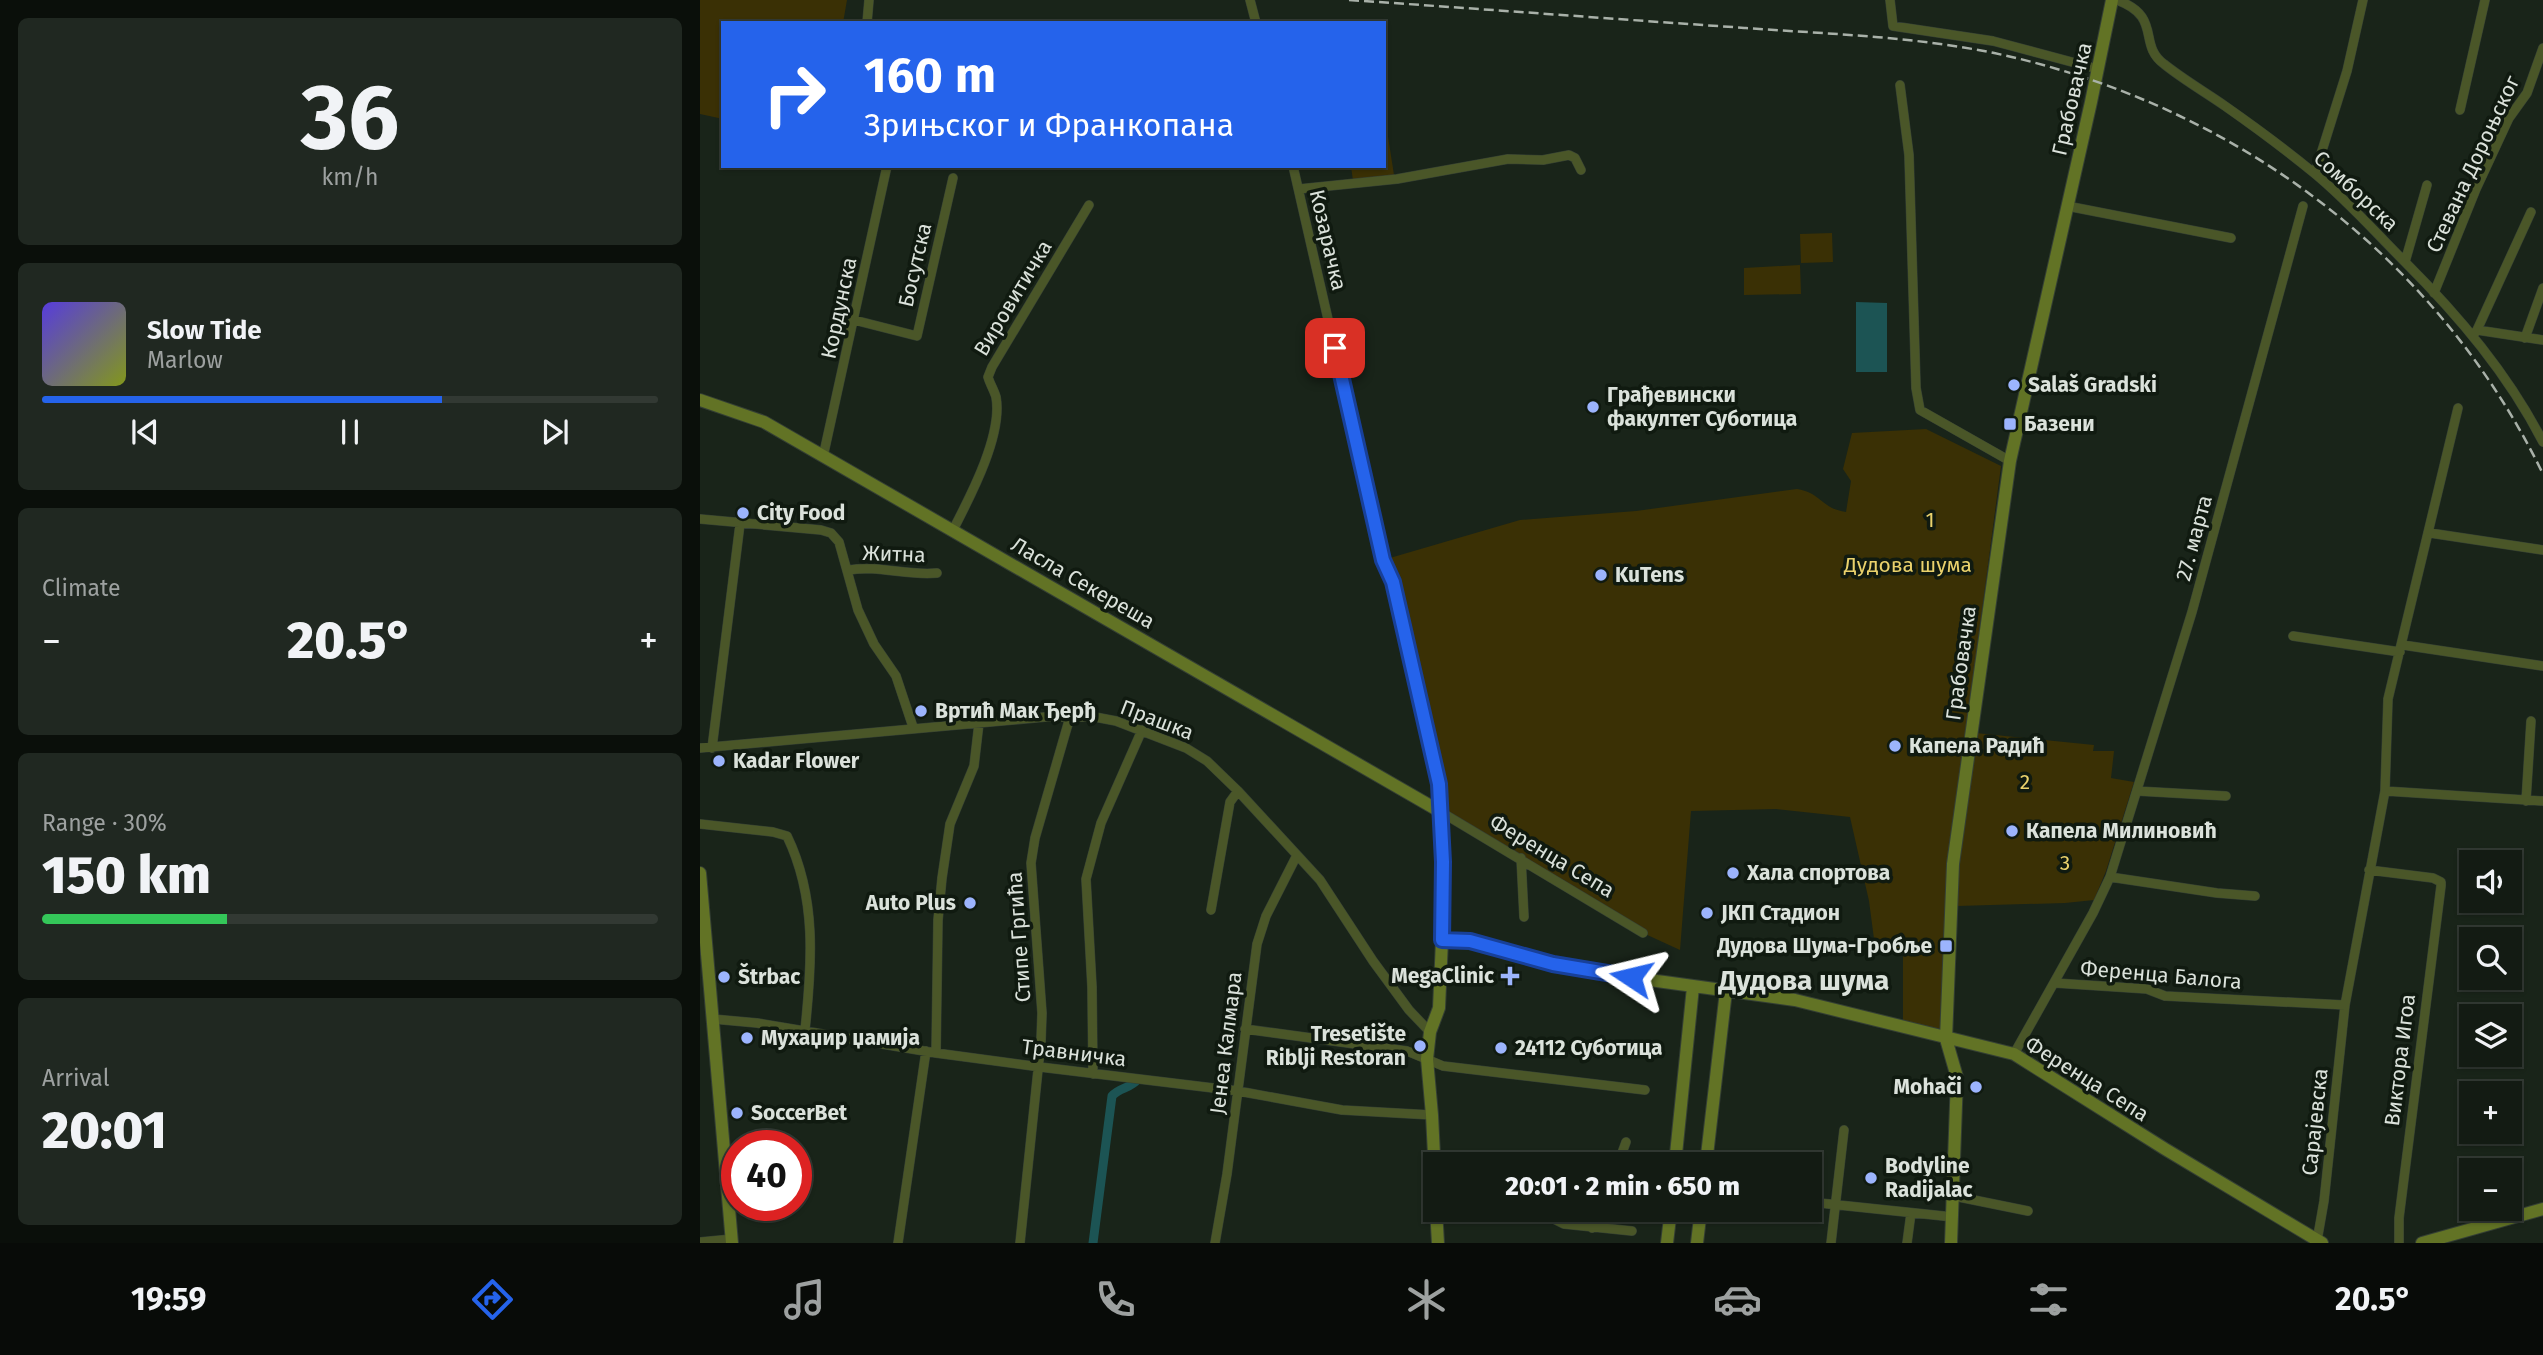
<!DOCTYPE html>
<meta charset="utf-8">
<style>
body{margin:0;font-family:"Fira Sans",sans-serif;background:#202821;color:#f1f3f6;height:100vh;display:flex;flex-direction:column;font-size:26px;white-space:nowrap}
*{box-sizing:border-box;margin:0}
p{font-size:23px;color:#9da1a0}
.icon{flex:none;width:38px;height:38px;fill:none;stroke:currentColor;stroke-width:2;stroke-linecap:round;stroke-linejoin:round}
.map{position:relative;flex:1;overflow:hidden}
.sheet{display:flex;flex-direction:column;gap:18px;padding:18px;background:#0a0f0a;width:700px}
.sheet>*{flex:none}
.banner{position:absolute;left:21px;top:21px;width:665px;height:147px;border-radius:0px;box-shadow:0 2px 5px #0004,0 0 0 2px #323933;background:#2563eb;color:#fff;overflow:hidden}
.buttons{position:absolute;left:1759px;top:850px;display:grid;gap:14px}
.buttons a{display:grid;place-items:center;width:63px;height:63px;border-radius:0px;background:#131b13;box-shadow:0 2px 5px #0004,0 0 0 2px #323933;font-size:35px}
.speed{position:absolute;left:21px;top:1130px;display:flex;gap:14px;font-size:35px;font-weight:700;text-align:center}
.speed>*{display:grid;place-content:center;width:91px;height:91px;border-radius:50%;background:#131b13;box-shadow:0 2px 5px #0004,0 0 0 2px #323933;line-height:1}
.speed .limit{border:10px solid #d22;background:#fff;color:#111}
.pin{position:absolute;display:grid;place-items:center;width:60px;height:60px;color:#fff;margin:-30px;border-radius:14px;box-shadow:0 4px 10px #0006}
.me{position:absolute;width:77px;margin:-38px;rotate:280deg;stroke-linejoin:round;filter:drop-shadow(0 0 5px #0008)}
.turn{display:flex;align-items:center;gap:24px;height:147px;padding:0 28px;font-size:32px}
.turn .icon{width:91px;height:91px;stroke-width:2.5}
.turn b{display:block;font-size:49px;line-height:60px}
.big{font-size:52px;font-weight:800;line-height:1.1}
.sheet .tile{flex:1;display:flex;flex-direction:column;justify-content:center;gap:10px;min-width:0;padding:0 24px;border-radius:10px;background:#202821}
.sheet .dial{align-items:center;gap:0}
.dial b{font-size:91px;line-height:1}
.song{display:flex;align-items:center;gap:21px}
.cover{width:84px;height:84px;border-radius:10px;background:linear-gradient(135deg,hsl(250 70% 55%),hsl(70 70% 35%))}
.played{height:7px;border-radius:4px;background:linear-gradient(90deg,#2563eb 65%,#323933 65%)}
.keys{display:flex;justify-content:space-around;direction:ltr}
.heat{display:flex;justify-content:space-between;align-items:center;font-size:38px;direction:ltr}
.charge{height:10px;border-radius:5px;background:linear-gradient(90deg,#34c759 30%,#323933 0)}
.trip{position:absolute;left:723px;top:1152px;width:399px;height:70px;border-radius:0px;background:#131b13;box-shadow:0 2px 5px #0004,0 0 0 2px #323933;font-weight:800;line-height:70px;text-align:center}
.menu{display:flex;height:112px;justify-content:space-around;align-items:center;background:#080b08;color:#9da1a0}
.menu .icon{width:49px;height:49px}
.menu .active{color:#2563eb}
.menu b{font-size:32px;color:#f1f3f6}
main{display:flex;flex:1;min-height:0}
.map>svg:first-child{display:block}
.green{fill:#3a3005}
.water{fill:#1c5454}
.lines{fill:none;stroke-linecap:round;stroke-linejoin:round}
.canal{stroke:#1c5454;stroke-width:9}
.street-casing{stroke:#343f34;stroke-width:10}
.secondary-casing{stroke:#343f34;stroke-width:14}
.street{stroke:#4a5628;stroke-width:9}
.secondary{stroke:#627325;stroke-width:12}
.rail{stroke:#a9b1a9;stroke-width:2.5;stroke-dasharray:10 5;stroke-linecap:butt}
.route-casing{stroke:#184099;stroke-width:18}
.route{stroke:#2563eb;stroke-width:12}
.poi-dot{fill:#9cb4fd;stroke:#101a10;stroke-width:2.5}
.labels{text-anchor:middle;dominant-baseline:central;stroke-width:7;stroke-linejoin:round;paint-order:stroke}
.street-label{font-size:21px;fill:#dbe2db;stroke:#101a10}
.poi-label{font-size:21px;font-weight:bold;fill:#dbe2db;stroke:#101a10;text-anchor:start}
.park-label{font-size:21px;fill:#ead26c;stroke:#101a10}
.district-label{font-size:28px;font-weight:bold;fill:#dbe2db;stroke:#101a10}
</style>
<main>
<section class="sheet">
<div class="tile dial"><b>36</b><p>km/h</p></div>
<div class="tile">
<div class="song"><i class="cover"></i><div><b>Slow Tide</b><p>Marlow</p></div></div>
<div class="played"></div>
<div class="keys"><svg class="icon" aria-label="previous" viewBox="0 0 24 24"><path d="M18 5L8 12l10 7zM5 5v14"/></svg><svg class="icon" aria-label="pause" viewBox="0 0 24 24"><path d="M8 5v14M16 5v14"/></svg><svg class="icon" aria-label="next" viewBox="0 0 24 24"><path d="M6 5l10 7-10 7zM19 5v14"/></svg></div>
</div>
<div class="tile"><p>Climate</p>
<div class="heat"><a>−</a><b class="big">20.5°</b><a>+</a></div>
</div>
<div class="tile"><p>Range · 30%</p><b class="big">150 km</b><div class="charge"></div></div>
<div class="tile"><p>Arrival</p><b class="big">20:01</b></div>
</section>
<div class="map">
<svg width="1843" height="1243" viewBox="0 0 1843 1243">
<rect width="100%" height="100%" fill="#192419"/>
<path class="green" d="M0 0H147L143 23H23V119L0 114Z
M684 130H687L694 175 653 181 651 166H684Z
M1132 233 1133 262 1101 263 1100 234Z
M1100 265 1101 294 1044 295V268Z
M1226 429 1301 466 1269 709 1243 1034 1203 1028V953L1176 954 1169 901 1150 817 1076 809 991 811 980 950 943 933 741 812 719 692 683 560 820 520 936 511 1097 489C1122 493 1120 508 1146 512L1151 481 1143 469 1152 433Z
M1276 733 1394 745 1393 751H1414L1411 778 1434 782 1406 871 1394 900 1365 903 1257 906 1259 863Z"/>
<path class="water" d="M1156 302 1187 303V372H1156Z"/>
<g class="lines">
<path class="canal" d="M393 1243 412 1096C420 1087 430 1089 438 1079"/>
<defs>
<path id="street" d="M550 0 556 23
M1190 0 1193 26 1293 41 1398 69
M1417 0C1463 17 1437 44 1464 64 1484 80 1505 92 1525 106 1555 127 1586 150 1614 173 1647 200 1675 232 1705 262 1759 316 1808 374 1843 442
M167 23 169 0
M1200 85 1209 155 1216 388 1220 410 1310 461
M1760 110 1785 0
M593 166 683 560C697 585 701 615 708 643 721 698 736 755 741 812L943 933
M1615 173 1647 71 1663 0
M599 189 697 179 808 159 843 160 869 155 875 158 881 170
M1367 206 1531 238
M1705 262 1727 185
M1734 293 1776 189 1809 118 1827 93 1843 48
M154 320 217 336 253 178
M1777 330 1831 212
M1774 334 1777 330 1843 340
M1825 338 1843 288
M123 457 187 166
M0 519 121 530 131 533 139 542 158 610 174 644 196 676 213 727
M253 530C270 497 303 435 296 397 294 390 290 384 288 377L292 367 389 205
M1730 533 1843 550
M149 570C178 565 207 576 237 573
M1593 636 1700 652
M1703 645 1843 666
M0 748 345 717H395L416 721 486 748 507 761 538 791 620 880 673 961 709 1010 730 1032
M12 748 40 524
M1437 791 1526 796
M1685 791 1843 801
M1826 801 1831 721
M0 824 73 832 87 836C117 898 112 964 105 1030
M821 858 824 917
M1669 870 1733 878 1741 882V886L1699 1218V1243
M1410 877 1517 893 1555 896
M511 910 530 802 538 791
M1355 983 1447 989 1465 996 1645 1005
M13 1019 57 1023 236 1053 340 1067 538 1091 642 1110 732 1115
M545 1029 707 1051 743 1066 945 1090
M236 1053 238 920 242 878 250 824 274 766 279 723
M1314 1054 1393 913 1410 877 1492 612 1603 206
M393 1074 392 987 386 879 401 823 442 730
M918 1164 926 1142
M1254 1196 1328 1211
M1110 1202 1253 1217
M834 1209 864 1224 932 1231
M892 1228 900 1209
M1617 1241 1624 1201 1645 1005 1685 791 1688 699 1758 408
M0 1242 32 1239
M198 1243 226 1051
M320 1243 341 1041 342 1013 331 863 335 838 370 717
M515 1243 527 1174 557 944 566 916 597 855
M1131 1243 1144 1130
M1207 1243 1211 1213"/>
<path id="secondary" d="M0 400 64 422 741 812 742 940 739 1008 730 1032 727 1059 732 1115 735 1175
M0 873 32 1243
M742 940 770 941 854 964 957 981 1095 1000 1314 1054 1465 1149 1622 1243
M975 1164 993 987
M1006 1164 1026 991
M736 1209 738 1243
M967 1243 971 1209
M997 1243 1001 1209
M1251 1243 1257 1077 1246 1039 1253 864 1310 461 1391 102 1412 0
M1722 1243 1843 1209"/>
</defs>
<use href="#street" class="street-casing"/>
<use href="#secondary" class="secondary-casing"/>
<use href="#street" class="street"/>
<use href="#secondary" class="secondary"/>
<path class="rail" d="M649 0C782 9 914 19 1046 28 1141 35 1239 37 1332 62 1554 120 1742 266 1843 474"/>
</g>
<g class="lines">
<defs>
<path id="route" d="M635 348 683 560 693 582 739 784 743 862 742 940 770 941 853 964 931 977"/>
</defs>
<use href="#route" class="route-casing"/>
<use href="#route" class="route"/>
</g>
<g class="poi-dot">
<circle cx="1314" cy="385" r="7"/>
<circle cx="893" cy="407" r="7"/>
<rect x="1303" y="417" width="14" height="14" rx="3.5"/>
<circle cx="43" cy="513" r="7"/>
<circle cx="901" cy="575" r="7"/>
<circle cx="221" cy="711" r="7"/>
<circle cx="1195" cy="746" r="7"/>
<circle cx="19" cy="761" r="7"/>
<circle cx="1312" cy="831" r="7"/>
<circle cx="1033" cy="873" r="7"/>
<circle cx="270" cy="903" r="7"/>
<circle cx="1007" cy="913" r="7"/>
<rect x="1239" y="939" width="14" height="14" rx="3.5"/>
<path d="M806.5 965.5h7v7h7v7h-7v7h-7v-7h-7v-7h7z"/>
<circle cx="24" cy="977" r="7"/>
<circle cx="47" cy="1038" r="7"/>
<circle cx="720" cy="1046" r="7"/>
<circle cx="801" cy="1048" r="7"/>
<circle cx="1276" cy="1087" r="7"/>
<circle cx="37" cy="1113" r="7"/>
<circle cx="1171" cy="1178" r="7"/>
</g>
<g class="labels">
<g class="street-label">
<text transform="translate(1372 99) rotate(-77)">Грабовачка</text>
<text transform="translate(1773 164) rotate(-65)">Стевана Дороњског</text>
<text transform="translate(1656 191) rotate(43)">Сомборска</text>
<text transform="translate(628 240) rotate(77)">Козарачка</text>
<text transform="translate(215 265) rotate(-77)">Босутска</text>
<text transform="translate(313 298) rotate(-59)">Вировитичка</text>
<text transform="translate(139 308) rotate(-78)">Кордунска</text>
<text transform="translate(1494 538) rotate(-75)">27. марта</text>
<text transform="translate(194 554) rotate(2)">Житна</text>
<text transform="translate(383 583) rotate(30)">Ласла Секереша</text>
<text transform="translate(1261 663) rotate(-82)">Грабовачка</text>
<text transform="translate(457 720) rotate(21)">Прашка</text>
<text transform="translate(852 856) rotate(31)">Ференца Сепа</text>
<text transform="translate(319 937) rotate(-94)">Стипе Гргића</text>
<text transform="translate(1461 975) rotate(5)">Ференца Балога</text>
<text transform="translate(526 1043) rotate(-83)">Јенеа Калмара</text>
<text transform="translate(374 1053) rotate(7)">Травничка</text>
<text transform="translate(1700 1060) rotate(-83)">Виктора Игоа</text>
<text transform="translate(1387 1079) rotate(32)">Ференца Сепа</text>
<text transform="translate(1615 1122) rotate(-84)">Сарајевска</text>
</g>
<g class="poi-label">
<text x="1328" y="385">Salaš Gradski</text>
<text x="907" y="395">Грађевински<tspan x="907" dy="24">факултет Суботица</tspan></text>
<text x="1324" y="424">Базени</text>
<text x="57" y="513">City Food</text>
<text x="915" y="575">KuTens</text>
<text x="235" y="711">Вртић Мак Ђерђ</text>
<text x="1209" y="746">Капела Радић</text>
<text x="33" y="761">Kadar Flower</text>
<text x="1326" y="831">Капела Милиновић</text>
<text x="1047" y="873">Хала спортова</text>
<text x="256" y="903" text-anchor="end">Auto Plus</text>
<text x="1021" y="913">ЈКП Стадион</text>
<text x="1232" y="946" text-anchor="end">Дудова Шума-Гробље</text>
<text x="794" y="976" text-anchor="end">MegaClinic</text>
<text x="38" y="977">Štrbac</text>
<text x="706" y="1034" text-anchor="end">Tresetište<tspan x="706" dy="24">Riblji Restoran</tspan></text>
<text x="61" y="1038">Мухаџир џамија</text>
<text x="815" y="1048">24112 Суботица</text>
<text x="1262" y="1087" text-anchor="end">Mohači</text>
<text x="51" y="1113">SoccerBet</text>
<text x="1185" y="1166">Bodyline<tspan x="1185" dy="24">Radijalac</tspan></text>
</g>
<g class="park-label">
<text x="1230" y="520">1</text>
<text x="1208" y="565">Дудова шума</text>
<text x="1325" y="782">2</text>
<text x="1365" y="863">3</text>
</g>
<g class="district-label">
<text x="1104" y="980">Дудова шума</text>
</g>
</g>
</svg>
<div class="buttons">
<a><svg class="icon" aria-label="sound" viewBox="0 0 24 24"><path d="M4 9h4l5-4v14l-5-4H4zM17 9q2 3 0 6"/></svg></a>
<a><svg class="icon" aria-label="search" viewBox="0 0 24 24"><circle cx="10" cy="10" r="6"/><path d="M15 15l6 6"/></svg></a>
<a><svg class="icon" aria-label="layers" viewBox="0 0 24 24"><path d="M12 4l9 5-9 5-9-5zM3 14l9 5 9-5"/></svg></a>
<a>+</a>
<a>−</a>
</div>
<div class="speed"><div class="limit">40</div></div>
<div class="pin" style="left:635px;top:348px;background:#d93025"><svg class="icon" aria-label="arrive" viewBox="0 0 24 24"><path d="M6 21V4h12l-3 4 3 4H6"/></svg></div>
<svg class="me" style="left:931px;top:977px" viewBox="-20 -20 40 40"><path d="M0-17L14 15 0 8-14 15z" fill="#2563eb" stroke="#fff" stroke-width="4"/></svg>
<div class="trip">20:01 · 2 min · 650 m</div>
<div class="banner">
<div class="turn"><svg class="icon" aria-label="right" viewBox="0 0 24 24"><path d="M7 20v-9h11M14 6l5 5-5 5"/></svg><div><b>160 m</b>Зрињског и Франкопана</div></div>
</div>
</div>
</main>
<nav class="menu">
<b>19:59</b>
<svg class="icon active" aria-label="directions" viewBox="0 0 24 24"><path d="M12 3l9 9-9 9-9-9zM9 14v-3h6M13 9l2 2-2 2"/></svg>
<svg class="icon" aria-label="music" viewBox="0 0 24 24"><path d="M9 18V5l10-2v13"/><circle cx="6" cy="18" r="3"/><circle cx="16" cy="16" r="3"/></svg>
<svg class="icon" aria-label="phone" viewBox="0 0 24 24"><path d="M5 4h4l2 5-3 2q2 4 5 5l2-3 5 2v4C11 20 4 13 5 4z"/></svg>
<svg class="icon" aria-label="climate" viewBox="0 0 24 24"><path d="M12 3v18M4 7l16 10M4 17L20 7"/></svg>
<svg class="icon" aria-label="car" viewBox="0 0 24 24"><path d="M5 17H2v-5l4-1 3-4h7l3 4 3 1v5h-3M9 17h6M6 11h13"/><circle cx="7" cy="17" r="2"/><circle cx="17" cy="17" r="2"/></svg>
<svg class="icon" aria-label="filters" viewBox="0 0 24 24"><path d="M4 7h16M4 17h16"/><circle cx="9" cy="7" r="2"/><circle cx="15" cy="17" r="2"/></svg>
<b>20.5°</b>
</nav>
